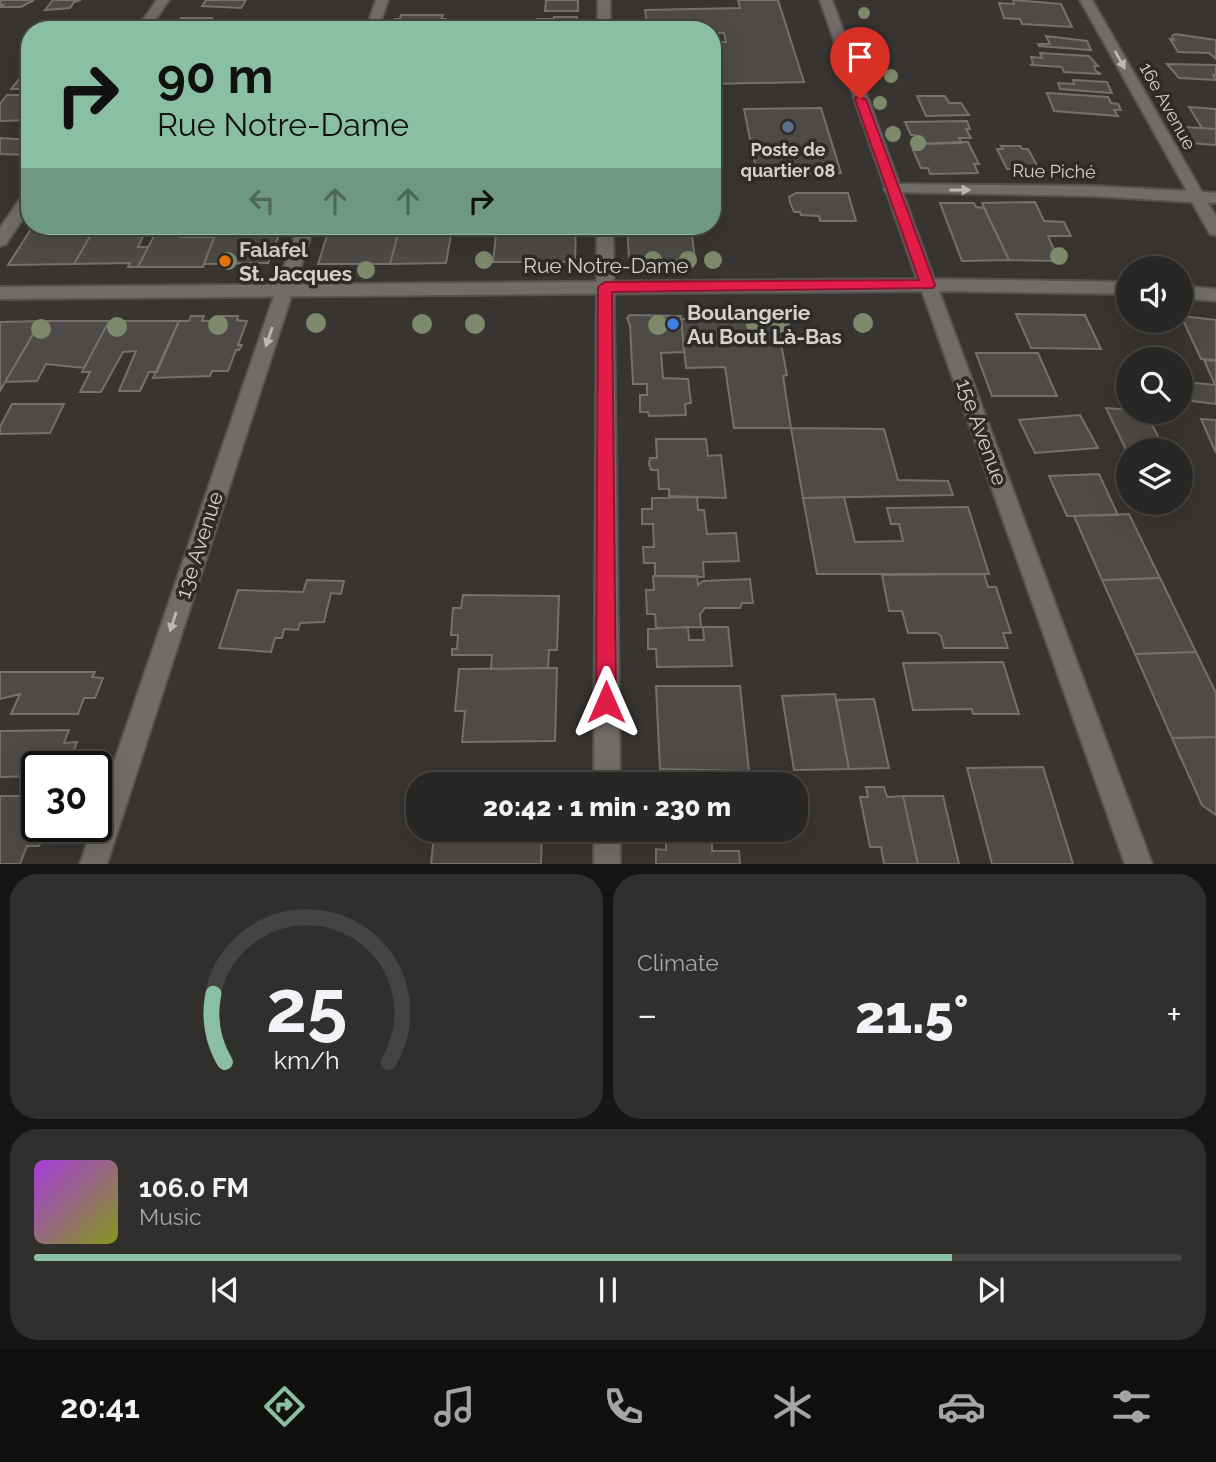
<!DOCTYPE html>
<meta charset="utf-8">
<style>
body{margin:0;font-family:Raleway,sans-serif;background:#312f2d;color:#f1f3f6;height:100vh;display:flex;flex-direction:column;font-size:26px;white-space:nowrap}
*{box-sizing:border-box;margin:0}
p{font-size:23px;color:#a5a5a7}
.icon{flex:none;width:38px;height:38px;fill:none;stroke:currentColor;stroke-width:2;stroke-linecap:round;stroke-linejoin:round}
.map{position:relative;height:864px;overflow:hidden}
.side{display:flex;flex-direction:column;gap:10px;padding:10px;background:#171514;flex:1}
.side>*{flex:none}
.guide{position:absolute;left:21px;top:21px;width:700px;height:214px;border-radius:28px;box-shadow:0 7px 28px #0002,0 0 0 2px #454442;background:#8abfa5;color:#111;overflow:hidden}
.controls{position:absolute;left:1116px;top:256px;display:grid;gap:14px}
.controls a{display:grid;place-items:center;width:77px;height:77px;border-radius:50%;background:#292725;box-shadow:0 7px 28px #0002,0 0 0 2px #454442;font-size:35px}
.speed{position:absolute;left:21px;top:751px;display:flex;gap:14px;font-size:35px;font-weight:700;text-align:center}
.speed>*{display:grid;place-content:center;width:91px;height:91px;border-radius:50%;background:#292725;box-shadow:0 7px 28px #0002,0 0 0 2px #454442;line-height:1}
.speed .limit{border:4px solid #111;border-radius:10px;background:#fff;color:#111}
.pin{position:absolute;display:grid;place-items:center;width:60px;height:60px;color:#fff;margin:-72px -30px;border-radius:50% 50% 50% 0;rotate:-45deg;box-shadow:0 0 7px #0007}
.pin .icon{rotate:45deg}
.me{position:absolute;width:77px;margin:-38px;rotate:0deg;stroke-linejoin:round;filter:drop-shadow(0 0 5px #0008)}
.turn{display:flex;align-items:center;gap:24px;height:147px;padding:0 21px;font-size:32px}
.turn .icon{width:91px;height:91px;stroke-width:2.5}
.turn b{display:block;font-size:49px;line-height:60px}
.lanes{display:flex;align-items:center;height:66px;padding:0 21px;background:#0003;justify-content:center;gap:35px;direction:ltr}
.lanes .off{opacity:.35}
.big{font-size:52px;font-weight:800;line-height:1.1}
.side .card{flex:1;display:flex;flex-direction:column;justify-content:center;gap:10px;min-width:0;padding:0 24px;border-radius:28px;background:#312f2d}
.side .dial{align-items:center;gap:0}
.dial svg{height:182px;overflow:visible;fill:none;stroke:#454442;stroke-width:7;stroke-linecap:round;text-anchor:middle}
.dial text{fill:#f1f3f6;stroke:none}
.song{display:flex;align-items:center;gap:21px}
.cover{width:84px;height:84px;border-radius:10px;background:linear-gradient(135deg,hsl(280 70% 55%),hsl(70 70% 35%))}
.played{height:7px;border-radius:4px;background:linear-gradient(90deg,#8abfa5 80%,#454442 80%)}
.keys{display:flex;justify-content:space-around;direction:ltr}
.heat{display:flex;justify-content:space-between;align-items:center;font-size:38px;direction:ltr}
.side .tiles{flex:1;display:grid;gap:10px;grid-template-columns:1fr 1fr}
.card:last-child{grid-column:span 2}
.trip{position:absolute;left:406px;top:772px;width:402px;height:70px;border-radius:28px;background:#292725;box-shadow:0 7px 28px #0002,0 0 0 2px #454442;font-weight:800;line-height:70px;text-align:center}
.menu{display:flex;height:112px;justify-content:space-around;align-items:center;background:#10100f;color:#a5a5a7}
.menu .icon{width:49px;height:49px}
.menu .active{color:#8abfa5}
.menu b{font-size:32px;color:#f1f3f6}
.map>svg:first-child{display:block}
.building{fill:#4e4a47;stroke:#74706c;stroke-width:2}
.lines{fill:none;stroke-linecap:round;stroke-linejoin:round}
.minor-casing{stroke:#555250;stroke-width:4}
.tertiary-casing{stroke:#555250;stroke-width:4}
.minor{fill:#706c68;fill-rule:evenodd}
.tertiary{fill:#706c68;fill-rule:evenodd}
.tree{fill:#7c896a}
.oneway{fill:#bab8b5}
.route{fill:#e11d48;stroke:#92132f;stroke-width:2}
.service-dot{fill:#5c6f8a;stroke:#2d2a27;stroke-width:2.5}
.food-dot{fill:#e8710a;stroke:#2d2a27;stroke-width:2.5}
.shop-dot{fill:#3f7fe0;stroke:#2d2a27;stroke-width:2.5}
.labels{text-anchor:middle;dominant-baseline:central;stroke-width:7;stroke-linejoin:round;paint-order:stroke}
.far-street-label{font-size:18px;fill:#d3d1cf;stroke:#2d2a27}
.far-poi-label{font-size:18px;font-weight:bold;fill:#d3d1cf;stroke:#2d2a27}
.poi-label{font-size:21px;font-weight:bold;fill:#d3d1cf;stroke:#2d2a27;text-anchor:start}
.street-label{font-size:21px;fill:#d3d1cf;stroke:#2d2a27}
</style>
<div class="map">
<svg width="1216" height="864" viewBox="0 0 1216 864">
<rect width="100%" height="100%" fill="#373431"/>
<path class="building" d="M1 0H34L21 7H0L3 5H0Z
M53 0H81L74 2 70 8 45 10Z
M206 0H246L241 8 202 6Z
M546 0H578V11H545Z
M738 0H778L804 82 712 84V46H717L716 42H726L724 33H712V30H655V25H647L645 10 740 8Z
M1013 0 1061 4 1072 27 1022 24 1020 19 1004 18 999 3 1014 4Z
M401 15H443L441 19H445L439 30H396L397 27H392L395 19H400Z
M554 17H577L576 30H537V19H554Z
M181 18H212L205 30H174Z
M1175 34 1216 40V59L1209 53 1178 52 1170 39 1174 40 1172 36Z
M1046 36 1087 41 1091 50 1039 46 1038 44H1050Z
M1040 53 1089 56 1098 66H1094L1096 71 1101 74 1064 72 1062 67 1031 65 1033 63 1031 57 1042 58Z
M1167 64 1216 65V75H1213L1216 80 1179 78Z
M25 72H30V89H11Z
M1073 80 1107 82 1112 93 1060 89 1058 83 1074 84Z
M1047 93 1108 97 1111 103 1118 104 1121 110H1114L1118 116 1054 111Z
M7 95H30V120L0 121V104Z
M917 96H945L949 103H961L969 115 926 116Z
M1189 107 1216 109V129L1202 128Z
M821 108 841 173 757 174 744 109Z
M967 121 970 129H966L971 138H959L962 143 921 144 915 135H911L905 122Z
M1184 127 1216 129V145L1189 143 1185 135 1189 136Z
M0 138 30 140V152L28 155 0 154Z
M961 142H968L979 164H974L978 173 930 174 928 168H921L913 150H920L917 144Z
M1001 146H1020L1022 149H1028L1039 169H1007L997 149H1003Z
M796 193H848L856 221H820L819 216 801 215 800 212H794L790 202 789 197Z
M1035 202 1044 221 1064 222 1071 236H1048L1059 261 1009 260 982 203Z
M940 203H974L976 207 984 208 1009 260 962 261Z
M33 226H96L74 264 8 265Z
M96 226H148L138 247H148L138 267H128L130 263 74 264Z
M159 226H185L180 237H214L203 267H138Z
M233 226H268L265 235H279L268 263 204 264 215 235 229 236Z
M330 226H400L390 264H318Z
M400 226H446L445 229H452L446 263 390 264Z
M497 226H576L575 262H493Z
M627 226H691L695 260 634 261 629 257Z
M1016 314 1085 315 1101 349 1031 348Z
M630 315 681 316 684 352 661 353 663 378 688 379 691 403 685 404 686 415 649 416 648 412H640V395H647V384H633L630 325 627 318Z
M191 316H204L202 321H219L221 316H238L237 320 247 321 238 345H242L239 350H236L228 371H212L210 376 153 378 179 321H189Z
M1181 316 1216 320V360L1201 359Z
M776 318 787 375 783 376 791 428H734L725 367 686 368 681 319Z
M41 321H109L84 368 46 364 37 381 5 382Z
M41 321 37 327 0 391V322Z
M109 321H179L157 372H149L140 391H119L136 351 123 352 101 392H80L90 372H82Z
M976 353H1038L1057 396H992Z
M1204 360 1216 361V404L1192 401 1184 382 1215 385Z
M12 404H64L50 433 0 434V427Z
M1106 408 1145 411 1165 450H1129V456Z
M1080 415 1098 448 1035 453 1019 420Z
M1201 419 1216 420V453Z
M791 428 884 429 898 480 948 481 953 495 803 498Z
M656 439H706L708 456 721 455 726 498 669 496V489H659L658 470H651L649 464 650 458H657Z
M1099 474 1118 515 1067 516 1049 476Z
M691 497 697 498 698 510H704L707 534 736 533 739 561 703 562 704 577 655 576V563H644L643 547H654L653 524H642V509H652V498Z
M844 497 855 542 903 541 899 524H891L887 508 968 507 989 574H817L803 498Z
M1129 514 1160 578 1102 580 1074 516Z
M984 574 988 587H996L1011 633H1003L1008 648H944L941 636 937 633H908L902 611H889L882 575Z
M653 576H697L698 585 703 581 750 579 753 603H742L740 608H705L700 614 701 627 656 628 655 614H647L646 590H654Z
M1160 578 1196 652 1135 654 1102 580Z
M307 580 344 581 341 594 331 593 324 622 300 623 298 630 284 629 282 638H275L271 652 219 648 238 590 303 592Z
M463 595 559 596 557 650H549L548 668 491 669 492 655H452V649H457L458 635H451L453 608H461Z
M688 627 689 640H704L703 627H728L732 666 657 667 656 649H648V629Z
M1196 652 1216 693V737L1172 738 1135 654Z
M1003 662 1019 714H973L972 709 913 710 903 663Z
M557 668 555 741 462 742 465 711H455L459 669Z
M0 672H95L92 677 103 678 95 698H84L78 714H11L20 694 0 699Z
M656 686H740L749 771 660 769Z
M835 694 849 769 794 770 782 696Z
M874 699 889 768 849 769 836 700Z
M69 730 64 743 77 742 69 763 37 766V776L0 777V731Z
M1216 737V815L1202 805 1172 738Z
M1043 767 1073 864H992L967 768Z
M664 769 731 771 732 784H656V780L665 781Z
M556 771V784H461L462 773Z
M866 787H884L887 797 903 796 918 864H884L881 847H870L860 797H868Z
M0 796H37V826H46L39 846H27L20 864H0Z
M903 796H943L959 864H918Z
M425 830H542L541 864H431L434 835H424Z
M712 841V851H739L740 864H656V849L666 850V842Z"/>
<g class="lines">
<defs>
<path id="minor" d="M157 0H169L148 30H136Z
M376 0H388L378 30H366Z
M598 0H610V30H598Z
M1080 0H1092L1202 192 1216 193V203H1208L1216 216V235L1210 234 1192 202 1092 196 886 192 884 189 891 184 1092 186 1187 191Z
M30 191V208L6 244 0 246V228L25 192Z
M298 226H314L107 864H80L93 826H96V815Z
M597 226H613L620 784H594Z
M594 830H620V864H594Z"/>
<path id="tertiary" d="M820 0H832L934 279 1129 282V294L939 291 1152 864H1125L922 291 0 299V287L917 279Z
M1181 286 1216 289V301L1181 298Z"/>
</defs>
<use href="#minor" class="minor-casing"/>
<use href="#tertiary" class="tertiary-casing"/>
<use href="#minor" class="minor"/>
<use href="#tertiary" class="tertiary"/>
</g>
<g class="tree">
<circle cx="864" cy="13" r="6"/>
<circle cx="877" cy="43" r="7"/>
<circle cx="891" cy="76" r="7"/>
<circle cx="880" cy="103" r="7"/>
<circle cx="893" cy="134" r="8"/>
<circle cx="918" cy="143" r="8"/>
<circle cx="1059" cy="256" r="9"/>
<circle cx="484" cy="260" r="9"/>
<circle cx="653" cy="260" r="9"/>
<circle cx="688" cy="260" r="9"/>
<circle cx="713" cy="260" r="9"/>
<circle cx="228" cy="261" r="9"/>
<circle cx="366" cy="270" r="9"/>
<circle cx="316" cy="323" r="10"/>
<circle cx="780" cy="323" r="10"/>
<circle cx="863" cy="323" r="10"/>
<circle cx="422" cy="324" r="10"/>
<circle cx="475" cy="324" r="10"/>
<circle cx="756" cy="324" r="10"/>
<circle cx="218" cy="325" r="10"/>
<circle cx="658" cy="325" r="10"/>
<circle cx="117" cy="327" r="10"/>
<circle cx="41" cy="329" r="10"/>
</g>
<defs><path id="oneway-solid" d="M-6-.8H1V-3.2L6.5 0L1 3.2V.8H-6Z" transform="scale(1.75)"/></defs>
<g class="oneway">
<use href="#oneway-solid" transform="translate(1120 60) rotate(61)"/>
<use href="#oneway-solid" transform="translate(960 190)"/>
<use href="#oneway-solid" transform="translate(269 337) rotate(109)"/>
<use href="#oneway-solid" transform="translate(173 622) rotate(108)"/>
</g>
<path class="route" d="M856 97 866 99 935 285 933 288 612 292 616 702 613 709 606 712 599 709 596 702 598 287 605 282 919 280 855 99Z"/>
<circle class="service-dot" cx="788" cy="127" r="7"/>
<circle class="food-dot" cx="225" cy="261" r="7"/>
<circle class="shop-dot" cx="673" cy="324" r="7"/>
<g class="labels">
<g class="far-street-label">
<text transform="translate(1168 106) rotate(61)">16e Avenue</text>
<text transform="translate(1054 171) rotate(1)">Rue Piché</text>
</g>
<g class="far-poi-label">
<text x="788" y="149">Poste de<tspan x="788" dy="21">quartier 08</tspan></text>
</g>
<g class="poi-label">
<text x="239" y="249">Falafel<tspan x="239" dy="24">St. Jacques</tspan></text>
<text x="687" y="312">Boulangerie<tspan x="687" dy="24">Au Bout Là-Bas</tspan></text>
</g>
<g class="street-label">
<text x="606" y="265">Rue Notre-Dame</text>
<text transform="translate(982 432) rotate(70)">15e Avenue</text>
<text transform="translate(199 545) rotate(-72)">13e Avenue</text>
</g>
</g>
</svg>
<div class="controls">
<a><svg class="icon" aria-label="sound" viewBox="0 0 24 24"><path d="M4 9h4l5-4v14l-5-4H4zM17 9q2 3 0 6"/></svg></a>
<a><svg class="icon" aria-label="search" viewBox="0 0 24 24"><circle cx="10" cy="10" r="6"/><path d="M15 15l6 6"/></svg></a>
<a><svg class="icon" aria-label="layers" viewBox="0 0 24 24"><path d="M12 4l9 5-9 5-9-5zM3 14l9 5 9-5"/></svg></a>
</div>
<div class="speed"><div class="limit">30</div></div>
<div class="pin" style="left:860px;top:99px;background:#d93025"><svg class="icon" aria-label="arrive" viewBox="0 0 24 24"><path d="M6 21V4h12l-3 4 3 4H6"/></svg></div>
<svg class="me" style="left:606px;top:702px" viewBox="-20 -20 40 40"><path d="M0-17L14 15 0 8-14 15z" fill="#e11d48" stroke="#fff" stroke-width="4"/></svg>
<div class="trip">20:42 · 1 min · 230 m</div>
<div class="guide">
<div class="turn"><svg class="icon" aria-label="right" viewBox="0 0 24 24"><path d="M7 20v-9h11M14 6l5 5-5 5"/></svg><div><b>90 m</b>Rue Notre-Dame</div></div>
<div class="lanes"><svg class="icon off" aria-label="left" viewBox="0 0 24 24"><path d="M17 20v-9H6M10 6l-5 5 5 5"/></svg><svg class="icon off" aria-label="ahead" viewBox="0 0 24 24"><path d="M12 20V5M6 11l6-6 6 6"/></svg><svg class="icon off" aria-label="ahead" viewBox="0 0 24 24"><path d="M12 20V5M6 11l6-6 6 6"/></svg><svg class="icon" aria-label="right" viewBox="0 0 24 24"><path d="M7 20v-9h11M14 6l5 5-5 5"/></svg></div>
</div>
</div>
<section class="side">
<div class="tiles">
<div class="card dial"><svg viewBox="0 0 100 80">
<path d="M14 69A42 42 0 1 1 86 69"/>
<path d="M14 69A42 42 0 0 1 9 39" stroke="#8abfa5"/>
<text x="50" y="56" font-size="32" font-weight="700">25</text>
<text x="50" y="72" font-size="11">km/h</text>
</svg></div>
<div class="card"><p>Climate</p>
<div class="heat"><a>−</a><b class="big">21.5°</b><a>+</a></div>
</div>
<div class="card">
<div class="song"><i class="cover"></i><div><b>106.0 FM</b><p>Music</p></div></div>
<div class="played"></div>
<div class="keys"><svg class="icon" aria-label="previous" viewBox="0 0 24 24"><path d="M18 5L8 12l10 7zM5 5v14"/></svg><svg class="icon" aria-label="pause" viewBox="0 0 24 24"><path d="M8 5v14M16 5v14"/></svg><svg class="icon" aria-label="next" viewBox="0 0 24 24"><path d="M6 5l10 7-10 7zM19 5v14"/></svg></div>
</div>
</div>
</section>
<nav class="menu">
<b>20:41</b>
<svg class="icon active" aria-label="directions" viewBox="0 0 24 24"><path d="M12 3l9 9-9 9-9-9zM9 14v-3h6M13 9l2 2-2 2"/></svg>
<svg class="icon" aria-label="music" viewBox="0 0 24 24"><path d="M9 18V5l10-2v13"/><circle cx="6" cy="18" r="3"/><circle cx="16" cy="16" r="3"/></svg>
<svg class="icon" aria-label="phone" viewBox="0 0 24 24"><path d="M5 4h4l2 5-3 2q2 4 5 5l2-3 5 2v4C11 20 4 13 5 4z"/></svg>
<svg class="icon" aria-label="climate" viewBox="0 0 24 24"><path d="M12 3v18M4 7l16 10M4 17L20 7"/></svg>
<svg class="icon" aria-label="car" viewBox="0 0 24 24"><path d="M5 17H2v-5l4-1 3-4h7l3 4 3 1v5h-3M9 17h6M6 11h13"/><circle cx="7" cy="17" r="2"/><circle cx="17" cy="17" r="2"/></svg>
<svg class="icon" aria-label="filters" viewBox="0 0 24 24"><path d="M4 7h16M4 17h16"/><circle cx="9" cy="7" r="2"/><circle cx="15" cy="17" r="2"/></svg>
</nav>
